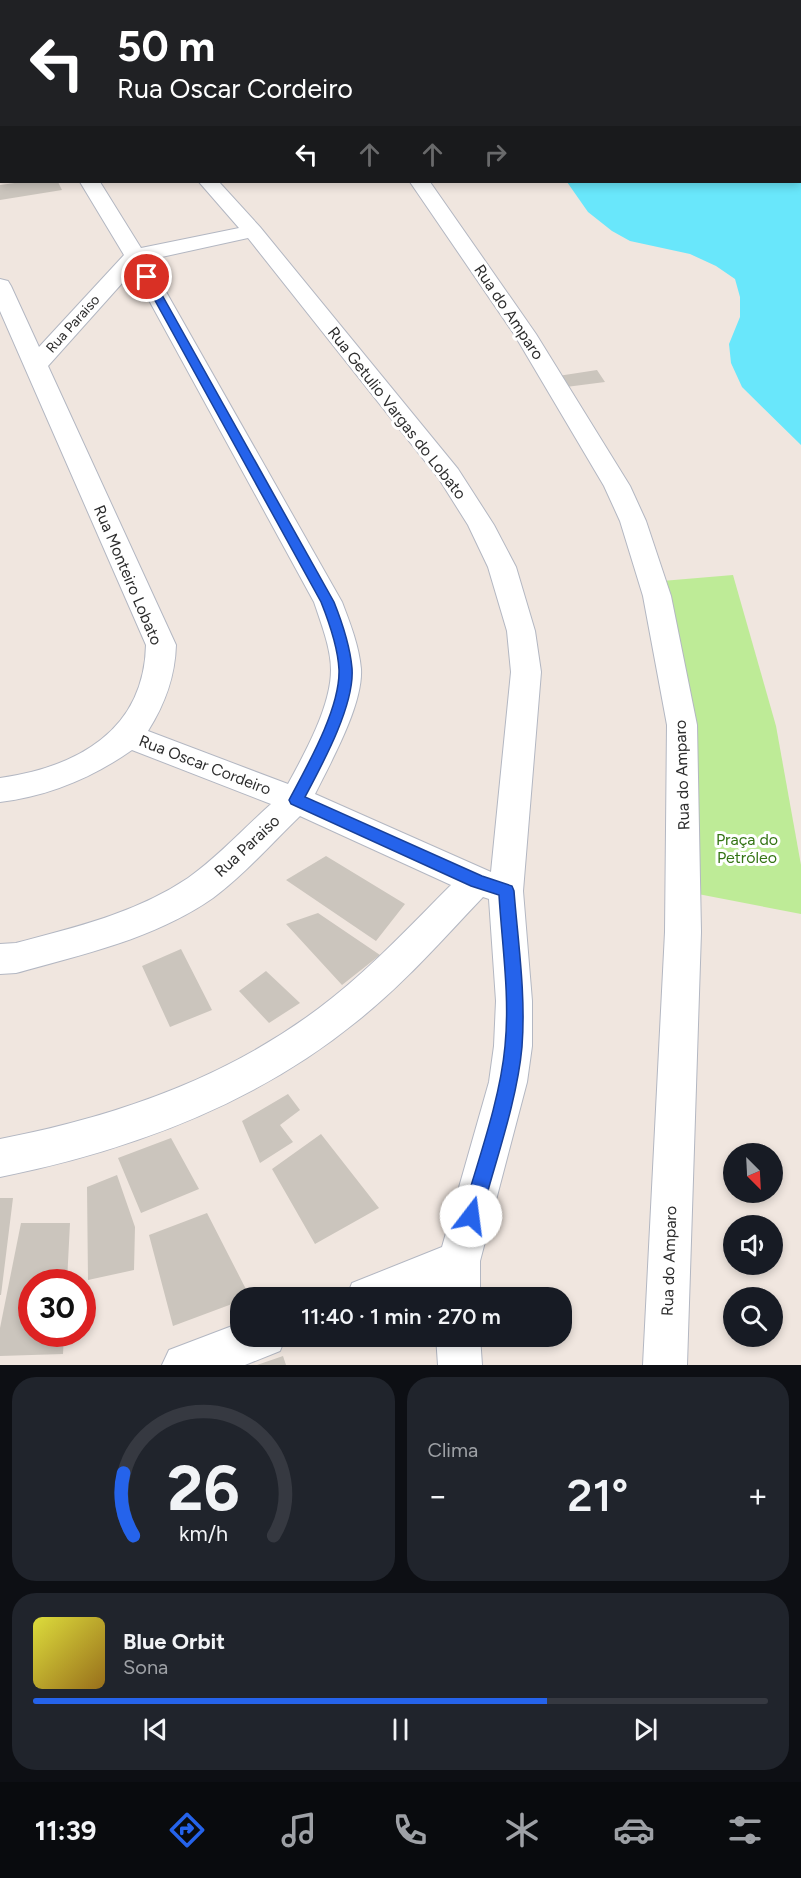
<!DOCTYPE html>
<html lang="pt">
<meta charset="utf-8">
<style>
body{margin:0;font-family:Figtree,sans-serif;background:#20242c;color:#f1f3f6;height:100vh;display:flex;flex-direction:column;font-size:22px;white-space:nowrap}
*{box-sizing:border-box;margin:0}
p{font-size:20px;color:#9ea1a6}
.icon{flex:none;width:33px;height:33px;fill:none;stroke:currentColor;stroke-width:2;stroke-linecap:round;stroke-linejoin:round}
.map{position:relative;height:1365px;overflow:hidden}
.side{display:flex;flex-direction:column;gap:12px;padding:12px;background:#0d0f14;flex:1}
.side>*{flex:none}
.top-card{position:absolute;left:0px;top:0px;width:801px;height:183px;box-shadow:0 3px 9px #0003;background:#202124;color:#fff;overflow:hidden}
.needle{width:39px;rotate:156deg}
.tools{position:absolute;left:723px;top:1143px;display:grid;gap:12px}
.tools a{display:grid;place-items:center;width:60px;height:60px;border-radius:50%;background:#171b24;box-shadow:0 3px 9px #0003;font-size:30px}
.speed{position:absolute;left:18px;top:1269px;display:flex;gap:12px;font-size:30px;font-weight:700;text-align:center}
.speed>*{display:grid;place-content:center;width:78px;height:78px;border-radius:50%;background:#171b24;box-shadow:0 3px 9px #0003;line-height:1}
.speed .limit{border:9px solid #d22;background:#fff;color:#111}
.pin{position:absolute;display:grid;place-items:center;width:51px;height:51px;color:#fff;margin:-26px;border:3px solid #fff;border-radius:50%;box-shadow:0 2px 6px #0007}
.me{position:absolute;width:66px;margin:-33px;rotate:15deg;stroke-linejoin:round;filter:drop-shadow(0 0 4px #0008)}
.turn{display:flex;align-items:center;gap:21px;height:126px;padding:0 18px;font-size:27px}
.turn .icon{width:78px;height:78px;stroke-width:2.5}
.turn b{display:block;font-size:42px;line-height:51px}
.lanes{display:flex;align-items:center;height:57px;padding:0 18px;background:#0003;justify-content:center;gap:30px;direction:ltr}
.lanes .off{opacity:.35}
.big{font-size:45px;font-weight:600;line-height:1.1}
.side .tile{flex:1;display:flex;flex-direction:column;justify-content:center;gap:9px;min-width:0;padding:0 21px;border-radius:24px;background:#20242c}
.side .dial{align-items:center;gap:0}
.dial svg{height:156px;overflow:visible;fill:none;stroke:#363941;stroke-width:7;stroke-linecap:round;text-anchor:middle}
.dial text{fill:#f1f3f6;stroke:none}
.song{display:flex;align-items:center;gap:18px}
.cover{width:72px;height:72px;border-radius:9px;background:linear-gradient(135deg,hsl(60 70% 55%),hsl(40 70% 35%))}
.played{height:6px;border-radius:3px;background:linear-gradient(90deg,#2563eb 70%,#363941 70%)}
.keys{display:flex;justify-content:space-around;direction:ltr}
.heat{display:flex;justify-content:space-between;align-items:center;font-size:33px;direction:ltr}
.side .tiles{flex:1;display:grid;gap:12px;grid-template-columns:1fr 1fr}
.tile:last-child{grid-column:span 2}
.trip{position:absolute;left:230px;top:1287px;width:342px;height:60px;border-radius:24px;background:#171b24;box-shadow:0 3px 9px #0003;font-weight:600;line-height:60px;text-align:center}
.tab-bar{display:flex;height:96px;justify-content:space-around;align-items:center;background:#090b0e;color:#9ea1a6}
.tab-bar .icon{width:42px;height:42px}
.tab-bar .current{color:#2563eb}
.tab-bar b{font-size:27px;color:#f1f3f6}
.map>svg:first-child{display:block}
.green{fill:#beeb97}
.water{fill:#69e7fb}
.building{fill:#cbc5bd}
.lines{fill:none;stroke-linecap:round;stroke-linejoin:round}
.street-casing{stroke:#b3b7c2;stroke-width:2}
.street{fill:#fff;fill-rule:evenodd}
.route{fill:#2563eb;stroke:#184099;stroke-width:1.5}
.labels{text-anchor:middle;dominant-baseline:central;stroke-width:6;stroke-linejoin:round;paint-order:stroke}
.far-street-label{font-size:14px;fill:#2d2d2d;stroke:#fff}
.street-label{font-size:16px;fill:#2d2d2d;stroke:#fff}
.park-label{font-size:16px;fill:#347414;stroke:#fff}
</style>
<div class="map">
<svg width="801" height="1365" viewBox="0 0 801 1365">
<rect width="100%" height="100%" fill="#f0e6df"/>
<path class="green" d="M733 575 776 726 801 865V914L698 894 662 581Z"/>
<path class="water" d="M394 0H801V445L742 387 731 363 729 344 740 317V297L735 279 716 266 690 254 630 241 612 231 588 212 567 182H800V2Z"/>
<path class="building" d="M22 182H58L62 190 0 200V185Z
M597 370 605 382 566 387 558 376Z
M326 856 405 904 376 941 286 880Z
M318 913 380 955 342 985 286 924Z
M181 949 212 1010 170 1027 142 966Z
M266 971 300 1003 269 1023 239 991Z
M288 1094 300 1110 280 1125 293 1142 260 1163 242 1121Z
M321 1134 379 1208 315 1244 272 1169Z
M171 1138 199 1189 141 1213 118 1158Z
M117 1175 135 1227 134 1270 88 1280 87 1187Z
M0 1198H13L1 1295H0Z
M207 1213 250 1297 240 1298V1301L173 1326 149 1235Z
M21 1223H70L67 1282H32V1334H64L63 1354 0 1356V1328Z
M283 1356 286 1365H257Z"/>
<g class="lines">
<defs>
<path id="street" d="M18 0H34L35 2H19Z
M147 0H165L146 2Z
M249 0H266L267 2H250Z
M0 57H2L0 68Z
M80 182H100L141 248 239 228 199 182H219L260 227 458 469 494 525 516 567 535 631 541 672 523 891 532 1001V1046L527 1082 480 1261V1298H438V1290L420 1298H346L352 1283 442 1247 489 1082 494 1046 496 1001 489 899 483 897C442 940 403 985 356 1022 254 1105 128 1151 0 1177V1139C120 1116 236 1075 332 998 375 964 413 923 451 885L300 816C272 843 244 875 213 898 154 939 84 954 16 973L0 974V944L16 943C76 927 136 913 188 878 218 857 244 828 271 804L132 750C92 778 49 796 0 802V778C77 767 144 731 146 645L0 311V279L8 281 11 286 39 347 124 255ZM248 238 439 479 468 525 488 567 507 631 511 672 491 872 315 794C331 762 363 705 361 669 359 646 350 623 342 602L148 260ZM133 271 314 602C321 623 331 648 331 670 331 706 305 753 288 784L148 731C165 704 175 677 176 645L48 366Z
M410 182H430L536 334 630 486 646 521 671 596 697 725 701 932 687 1365H643L665 932 667 725 643 596 620 521 604 486 514 334Z
M240 1323V1336H286L280 1351 245 1365H162L169 1350Z
M436 1336H480L482 1365H438Z"/>
</defs>
<use href="#street" class="street-casing"/>
<use href="#street" class="street"/>
</g>
<path class="route" d="M143 274 152 277 334 602C342 622 350 646 352 668 355 705 322 765 305 797L482 876 512 886 514 891C518 942 526 995 522 1047 517 1102 495 1162 481 1216L478 1222 471 1225 465 1222 462 1216C477 1163 500 1101 505 1046 510 996 502 945 499 895L471 886 291 804 289 800C307 766 340 709 339 670 338 647 329 622 321 602L142 277Z"/>
<g class="labels">
<g class="far-street-label">
<text transform="translate(73 324) rotate(-48)">Rua Paraiso</text>
</g>
<g class="street-label">
<text transform="translate(509 312) rotate(56)">Rua do Amparo</text>
<text transform="translate(397 413) rotate(52)">Rua Getulio Vargas do Lobato</text>
<text transform="translate(128 575) rotate(67)">Rua Monteiro Lobato</text>
<text transform="translate(205 765) rotate(21)">Rua Oscar Cordeiro</text>
<text transform="translate(682 775) rotate(-92)">Rua do Amparo</text>
<text transform="translate(247 846) rotate(-43)">Rua Paraiso</text>
<text transform="translate(669 1261) rotate(-88)">Rua do Amparo</text>
</g>
<g class="park-label">
<text x="747" y="839">Praça do<tspan x="747" dy="18">Petróleo</tspan></text>
</g>
</g>
</svg>
<div class="tools">
<a><svg class="needle" viewBox="-14 -14 28 28"><path d="M0-13l5 13h-10z" fill="#e53935"/><path d="M0 13l5-13h-10z" fill="#9ea1a6"/></svg></a>
<a><svg class="icon" aria-label="sound" viewBox="0 0 24 24"><path d="M4 9h4l5-4v14l-5-4H4zM17 9q2 3 0 6"/></svg></a>
<a><svg class="icon" aria-label="search" viewBox="0 0 24 24"><circle cx="10" cy="10" r="6"/><path d="M15 15l6 6"/></svg></a>
</div>
<div class="speed"><div class="limit">30</div></div>
<div class="pin" style="left:147px;top:277px;background:#d93025"><svg class="icon" aria-label="arrive" viewBox="0 0 24 24"><path d="M6 21V4h12l-3 4 3 4H6"/></svg></div>
<svg class="me" style="left:471px;top:1216px" viewBox="-20 -20 40 40"><circle r="19" fill="#fff"/><path d="M0-13L10 11 0 6-10 11z" fill="#2563eb"/></svg>
<div class="trip">11:40 · 1 min · 270 m</div>
<div class="top-card">
<div class="turn"><svg class="icon" aria-label="left" viewBox="0 0 24 24"><path d="M17 20v-9H6M10 6l-5 5 5 5"/></svg><div><b>50 m</b>Rua Oscar Cordeiro</div></div>
<div class="lanes"><svg class="icon" aria-label="left" viewBox="0 0 24 24"><path d="M17 20v-9H6M10 6l-5 5 5 5"/></svg><svg class="icon off" aria-label="ahead" viewBox="0 0 24 24"><path d="M12 20V5M6 11l6-6 6 6"/></svg><svg class="icon off" aria-label="ahead" viewBox="0 0 24 24"><path d="M12 20V5M6 11l6-6 6 6"/></svg><svg class="icon off" aria-label="right" viewBox="0 0 24 24"><path d="M7 20v-9h11M14 6l5 5-5 5"/></svg></div>
</div>
</div>
<section class="side">
<div class="tiles">
<div class="tile dial"><svg viewBox="0 0 100 80">
<path d="M14 69A42 42 0 1 1 86 69"/>
<path d="M14 69A42 42 0 0 1 9 37" stroke="#2563eb"/>
<text x="50" y="56" font-size="32" font-weight="700">26</text>
<text x="50" y="72" font-size="11">km/h</text>
</svg></div>
<div class="tile"><p>Clima</p>
<div class="heat"><a>−</a><b class="big">21°</b><a>+</a></div>
</div>
<div class="tile">
<div class="song"><i class="cover"></i><div><b>Blue Orbit</b><p>Sona</p></div></div>
<div class="played"></div>
<div class="keys"><svg class="icon" aria-label="previous" viewBox="0 0 24 24"><path d="M18 5L8 12l10 7zM5 5v14"/></svg><svg class="icon" aria-label="pause" viewBox="0 0 24 24"><path d="M8 5v14M16 5v14"/></svg><svg class="icon" aria-label="next" viewBox="0 0 24 24"><path d="M6 5l10 7-10 7zM19 5v14"/></svg></div>
</div>
</div>
</section>
<nav class="tab-bar">
<b>11:39</b>
<svg class="icon current" aria-label="directions" viewBox="0 0 24 24"><path d="M12 3l9 9-9 9-9-9zM9 14v-3h6M13 9l2 2-2 2"/></svg>
<svg class="icon" aria-label="music" viewBox="0 0 24 24"><path d="M9 18V5l10-2v13"/><circle cx="6" cy="18" r="3"/><circle cx="16" cy="16" r="3"/></svg>
<svg class="icon" aria-label="phone" viewBox="0 0 24 24"><path d="M5 4h4l2 5-3 2q2 4 5 5l2-3 5 2v4C11 20 4 13 5 4z"/></svg>
<svg class="icon" aria-label="climate" viewBox="0 0 24 24"><path d="M12 3v18M4 7l16 10M4 17L20 7"/></svg>
<svg class="icon" aria-label="car" viewBox="0 0 24 24"><path d="M5 17H2v-5l4-1 3-4h7l3 4 3 1v5h-3M9 17h6M6 11h13"/><circle cx="7" cy="17" r="2"/><circle cx="17" cy="17" r="2"/></svg>
<svg class="icon" aria-label="filters" viewBox="0 0 24 24"><path d="M4 7h16M4 17h16"/><circle cx="9" cy="7" r="2"/><circle cx="15" cy="17" r="2"/></svg>
</nav>
